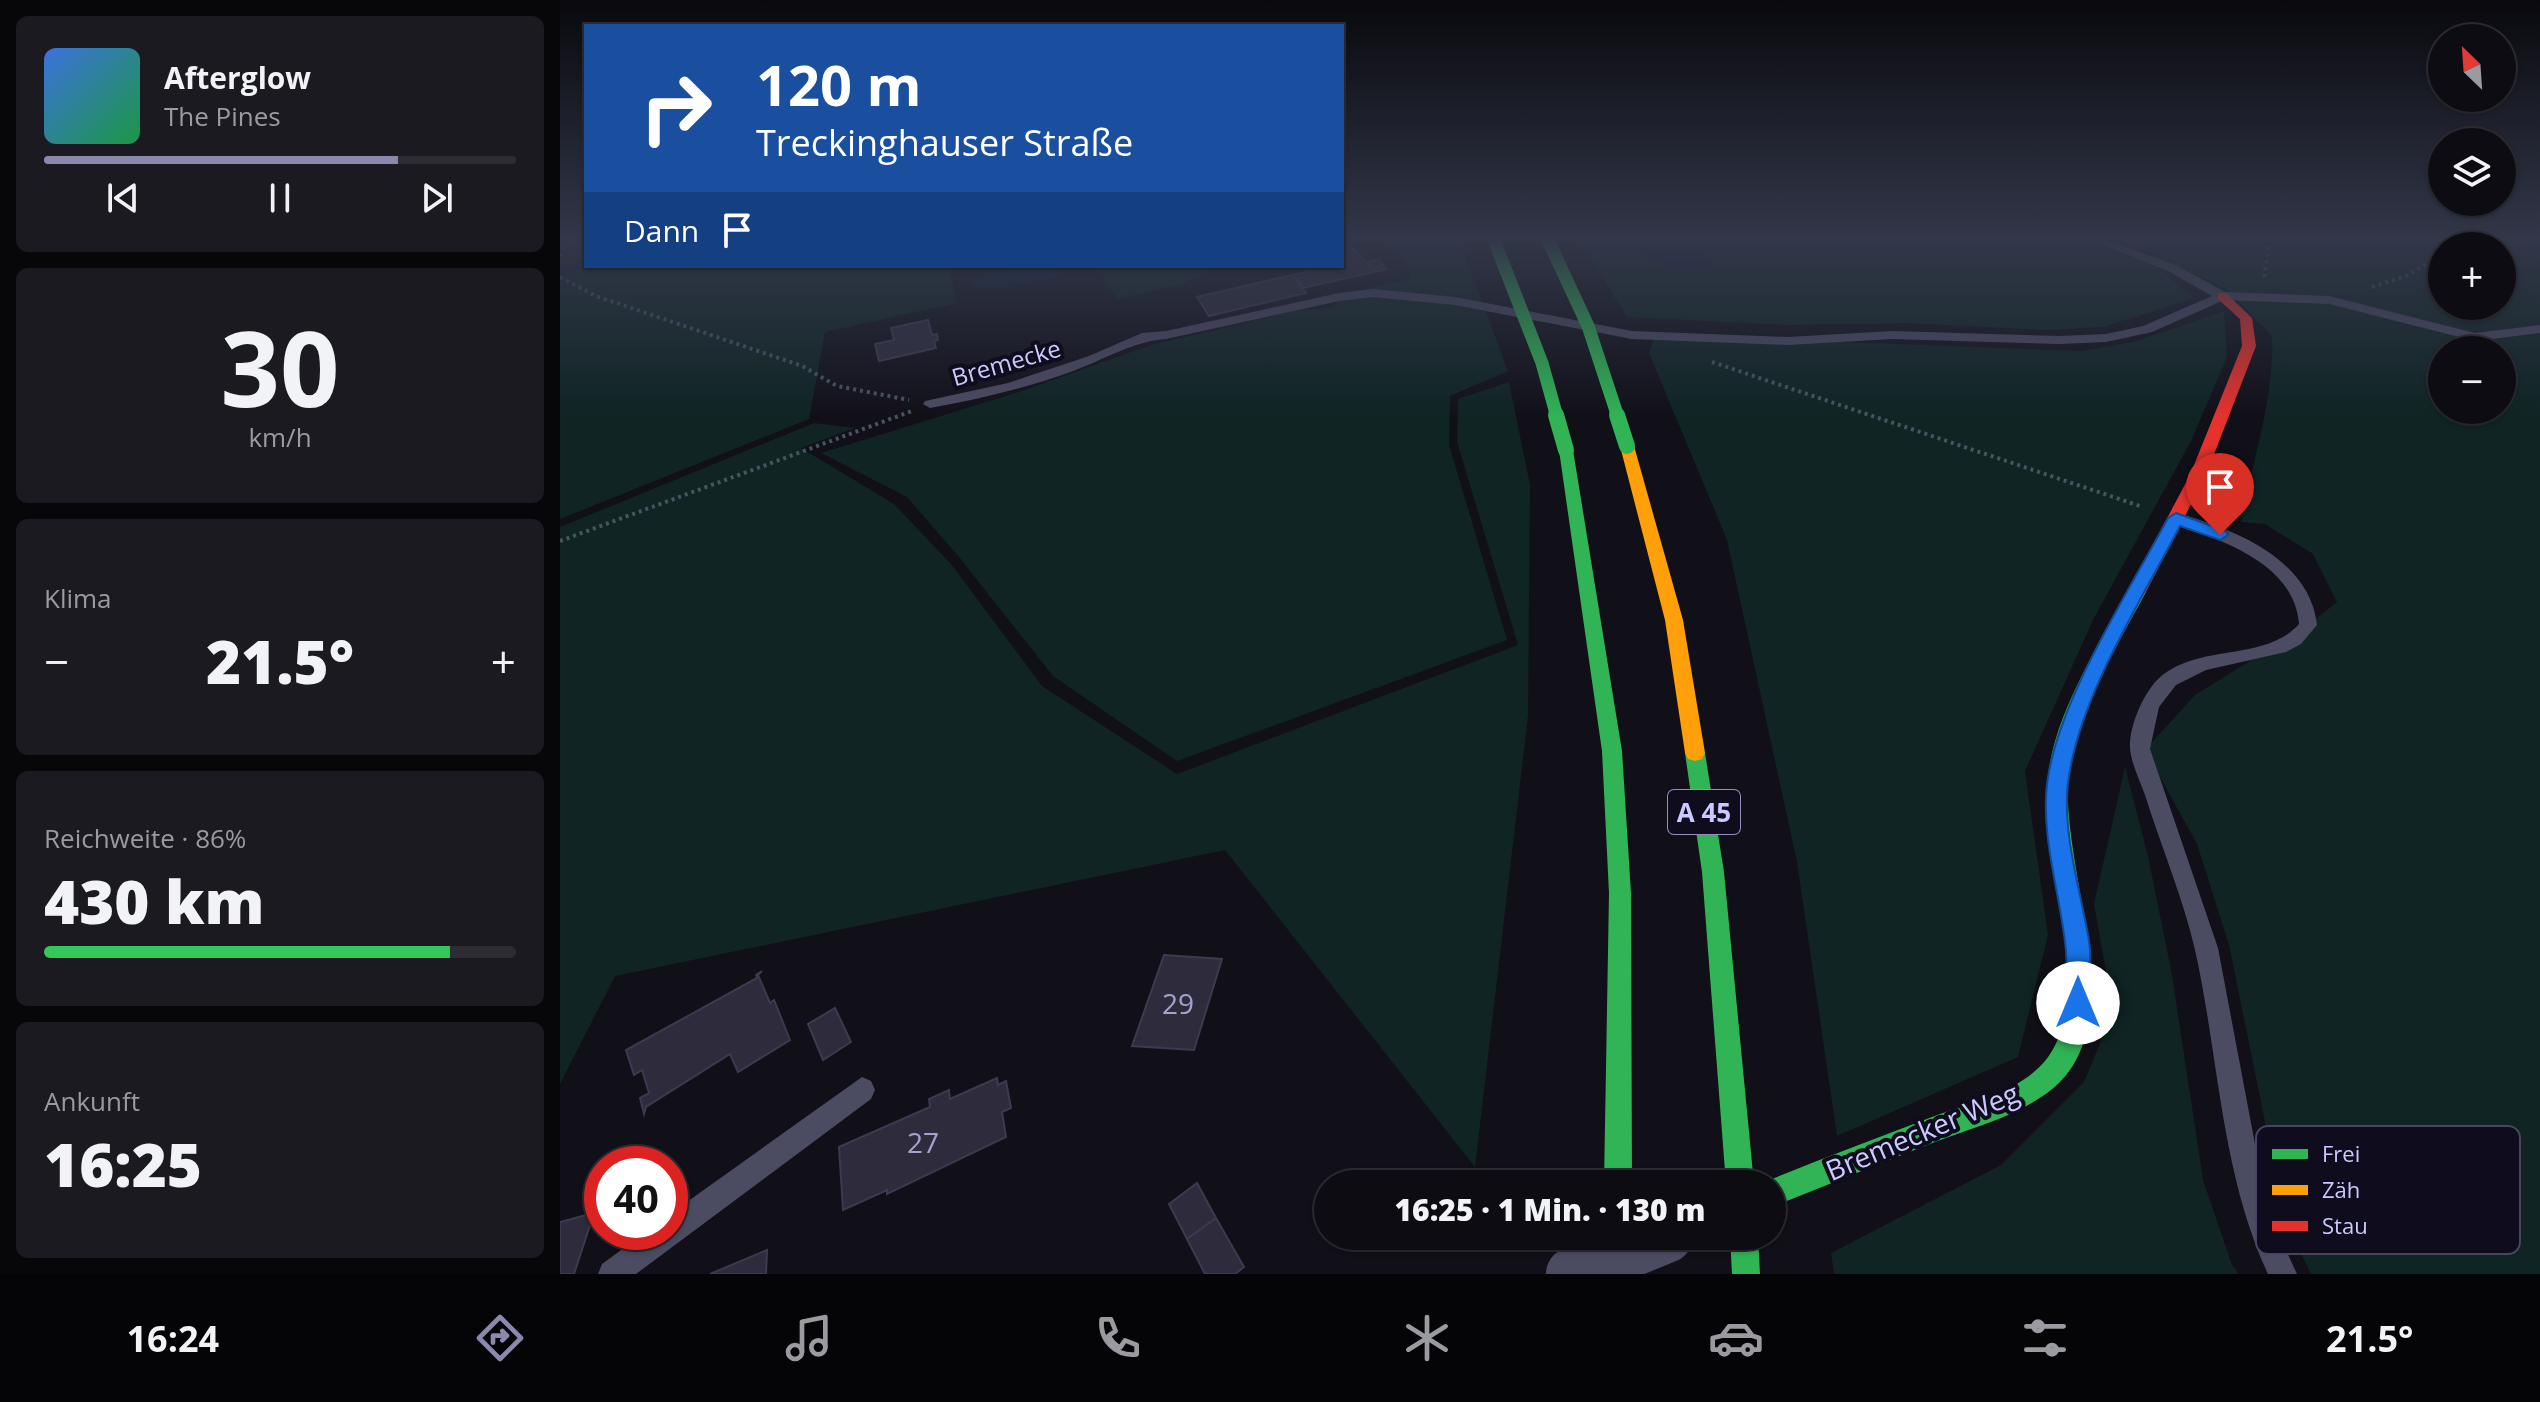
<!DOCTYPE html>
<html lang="de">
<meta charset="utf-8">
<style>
body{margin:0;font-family:"Open Sans",sans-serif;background:#1b1a21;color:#f1f3f6;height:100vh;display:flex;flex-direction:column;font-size:30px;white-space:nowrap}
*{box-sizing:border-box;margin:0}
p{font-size:26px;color:#9a9ba0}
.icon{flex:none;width:44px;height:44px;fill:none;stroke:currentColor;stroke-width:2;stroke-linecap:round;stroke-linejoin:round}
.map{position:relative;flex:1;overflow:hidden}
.details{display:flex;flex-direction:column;gap:16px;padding:16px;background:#07070a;width:560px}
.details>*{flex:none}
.banner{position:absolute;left:24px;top:24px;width:760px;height:244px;border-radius:0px;box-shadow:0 2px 6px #0004,0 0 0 2px #2d2c33;background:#1a4fa0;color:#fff;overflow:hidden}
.needle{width:52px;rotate:335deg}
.buttons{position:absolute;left:1868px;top:24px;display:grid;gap:16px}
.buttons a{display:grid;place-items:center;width:88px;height:88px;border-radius:50%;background:#0d0c13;box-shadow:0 2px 6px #0004,0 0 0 2px #2d2c33;font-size:40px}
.speed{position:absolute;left:24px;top:1146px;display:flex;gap:16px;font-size:40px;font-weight:700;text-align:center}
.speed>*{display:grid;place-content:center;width:104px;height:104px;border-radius:50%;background:#0d0c13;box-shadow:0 2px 6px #0004,0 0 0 2px #2d2c33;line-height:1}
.speed .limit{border:12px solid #d22;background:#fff;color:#111}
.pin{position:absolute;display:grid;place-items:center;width:68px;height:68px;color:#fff;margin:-82px -34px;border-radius:50% 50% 50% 0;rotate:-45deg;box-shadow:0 0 8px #0007}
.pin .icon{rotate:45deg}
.me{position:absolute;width:88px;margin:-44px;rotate:0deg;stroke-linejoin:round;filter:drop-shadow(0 0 6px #0008)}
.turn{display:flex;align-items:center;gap:28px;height:168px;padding:0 40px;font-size:36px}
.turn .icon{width:104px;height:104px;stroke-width:2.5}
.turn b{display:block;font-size:56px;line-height:68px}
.then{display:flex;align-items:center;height:76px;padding:0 40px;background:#0003;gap:16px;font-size:30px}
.big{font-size:60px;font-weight:800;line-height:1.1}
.details .widget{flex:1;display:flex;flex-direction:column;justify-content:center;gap:12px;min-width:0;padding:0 28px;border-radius:12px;background:#1b1a21}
.details .dial{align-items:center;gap:0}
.dial b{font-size:104px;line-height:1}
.song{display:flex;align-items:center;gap:24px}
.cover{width:96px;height:96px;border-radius:12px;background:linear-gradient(135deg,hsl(220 70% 55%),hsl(140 70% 35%))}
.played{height:8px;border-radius:4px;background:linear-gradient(90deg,#8b88ae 75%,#2d2c33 75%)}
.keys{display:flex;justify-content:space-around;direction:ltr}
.heat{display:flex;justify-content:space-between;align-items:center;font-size:44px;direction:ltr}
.charge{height:12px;border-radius:6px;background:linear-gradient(90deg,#34c759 86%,#2d2c33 0)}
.trip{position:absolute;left:754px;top:1170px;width:472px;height:80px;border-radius:40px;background:#0d0c13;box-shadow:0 2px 6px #0004,0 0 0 2px #2d2c33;font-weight:800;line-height:80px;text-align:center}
.tabs{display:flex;height:128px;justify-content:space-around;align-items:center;background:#050508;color:#9a9ba0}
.tabs .icon{width:56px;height:56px}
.tabs .on{color:#8b88ae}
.tabs b{font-size:36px;color:#f1f3f6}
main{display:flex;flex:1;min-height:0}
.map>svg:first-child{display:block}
.green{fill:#0f2423;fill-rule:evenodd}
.water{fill:#0a1b36}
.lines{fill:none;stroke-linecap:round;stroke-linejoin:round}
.stream{stroke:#0a1b36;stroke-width:8}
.building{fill:#2e2c3c;stroke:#3c3a4e;stroke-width:2}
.path{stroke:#475560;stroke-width:4;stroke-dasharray:3 4;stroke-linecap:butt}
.lane{fill:#4b4b62;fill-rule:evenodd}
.fast{fill:#30b455;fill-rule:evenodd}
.slow{fill:#ff9f0a;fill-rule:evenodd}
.jam{fill:#e5322d;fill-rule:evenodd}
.street-bridge{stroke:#4b4b62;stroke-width:54}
.fast-bridge-far1{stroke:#30b455;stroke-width:13}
.fast-bridge{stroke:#30b455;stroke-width:16}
.route{fill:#1a73e8;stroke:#114b97;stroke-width:2}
.labels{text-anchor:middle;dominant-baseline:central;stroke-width:8;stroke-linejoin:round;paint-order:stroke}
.far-street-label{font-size:24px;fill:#ccc9fe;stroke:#0e0c1d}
.shield{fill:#0e0c1d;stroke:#9390ba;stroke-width:2}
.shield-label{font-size:26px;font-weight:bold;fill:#ccc9fe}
.near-number-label{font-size:28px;fill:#a4a2ce}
.street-label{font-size:28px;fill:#ccc9fe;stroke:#0e0c1d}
.key{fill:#0e0c1d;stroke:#474560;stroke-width:2}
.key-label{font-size:22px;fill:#ccc9fe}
</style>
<main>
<section class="details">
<div class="widget">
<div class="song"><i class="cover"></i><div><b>Afterglow</b><p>The Pines</p></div></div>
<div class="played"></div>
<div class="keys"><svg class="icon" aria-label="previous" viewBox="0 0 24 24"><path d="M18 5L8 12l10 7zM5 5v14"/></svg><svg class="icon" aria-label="pause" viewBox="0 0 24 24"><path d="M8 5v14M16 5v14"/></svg><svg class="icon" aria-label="next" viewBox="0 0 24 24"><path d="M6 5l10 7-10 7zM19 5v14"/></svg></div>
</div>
<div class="widget dial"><b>30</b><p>km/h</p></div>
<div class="widget"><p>Klima</p>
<div class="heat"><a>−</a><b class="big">21.5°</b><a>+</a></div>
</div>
<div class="widget"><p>Reichweite · 86%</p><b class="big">430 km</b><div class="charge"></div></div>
<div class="widget"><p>Ankunft</p><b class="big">16:25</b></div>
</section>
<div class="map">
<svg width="1980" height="1274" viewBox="0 0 1980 1274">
<rect width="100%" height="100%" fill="#111019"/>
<path class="green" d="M0 240H26V266H401L390 272 397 303 265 332 249 419 0 519Z
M820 240H899L948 371 890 396 889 445 947 640 617 761 493 676 399 557 347 497 261 453 462 391 591 345 739 310 770 308 788 294 851 278 847 263Z
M1018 240H1528L1596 267 1634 298 1543 327 1483 330 1350 323 1228 325 1067 317Z
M1565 240H1980V1274H1751L1725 1220 1669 945 1637 844 1585 750 1635 695 1748 625 1777 602 1753 554 1705 524 1681 522C1692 464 1715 394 1712 336L1666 289ZM1882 246H1942V306H1882ZM1882 350H1942V410H1882Z
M535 266H661L625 283 557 299Z
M1664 311 1667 357 1631 441 1533 620 1465 771 1488 935 1458 1057 1277 1136 1237 862 1167 540 1089 353 1095 335 1522 351 1574 342Z
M949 382 970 485 968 716 915 1167 665 850 55 976 0 1084V527L254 423 295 428 241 448 334 504 391 564 482 686 617 774 958 645 897 442 898 399Z
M1565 767 1588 856 1612 975 1643 1180 1672 1265 1679 1274H1274L1271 1253 1441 1165 1524 1082 1553 1012 1534 904Z"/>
<path class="water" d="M1128 240 1155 268C1127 275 1098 268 1079 246Z
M494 267 502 271 500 276C473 285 441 289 413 287L408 282 436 271Z"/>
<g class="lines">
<path class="stream" d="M0 269 26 266"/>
</g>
<path class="building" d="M793 248 815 272 743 288 732 275 746 272 741 266H782V250Z
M818 259 827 269 815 272 806 262Z
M732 275 746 293 649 316 637 297Z
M368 320 372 335 377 334 378 340 374 341 376 348 319 361 315 344 334 340 331 328Z
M604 955 662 959 634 1050 572 1046Z
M202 971 198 975 210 1003 214 1000 230 1040 178 1072 170 1054 86 1107 84 1114 80 1098 89 1093 82 1070 74 1075 66 1050 197 978 196 975Z
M275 1008 291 1042 263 1060 248 1024Z
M437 1078 438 1085 446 1081 451 1108 442 1112 446 1137 327 1194V1190L283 1210 279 1147 370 1107 369 1099 389 1090 390 1099Z
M637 1183 656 1218 627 1239 609 1204Z
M34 1213 14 1274H0V1222Z
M656 1218 684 1267 675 1274H645L627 1239Z
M207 1250 206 1274H150Z"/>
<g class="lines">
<path class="path" d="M1892 246 1901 240
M0 256 5 240
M0 277 36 296 242 366 277 386 349 400
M1704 277 1710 240
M1812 287 1846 276 1882 254
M1152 362 1583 507
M0 541 352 411"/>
<path class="lane" d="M1530 240H1545L1616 265 1665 292 1769 296 1915 333 1980 325V333L1915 341 1769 304 1664 300 1592 332 1546 342 1499 344 1332 339 1228 345 1072 339 895 305 813 297 779 301 606 339C574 341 543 360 513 371 467 388 419 399 370 408L363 404 365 401 448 383 529 356 582 333 606 331 779 293 813 289 895 297 1072 331 1228 337 1332 331 1499 336 1546 334 1583 326 1652 296 1608 271Z
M1616 513C1673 528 1750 559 1757 625L1741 644 1726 652 1646 670 1616 685 1599 707 1590 749 1658 948 1698 1160 1717 1231 1737 1274H1708C1661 1173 1659 1058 1635 950 1623 898 1601 846 1585 795 1580 781 1571 763 1570 748 1569 729 1580 702 1592 686 1629 640 1703 665 1739 624 1734 562 1660 540 1610 522L1608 518 1610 514Z
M302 1077 311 1081 315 1090 311 1099 76 1274H38L42 1264 86 1232H110V1214Z"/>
<path class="fast" d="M1006 446 1013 450 1062 751 1071 893 1072 1184H1044L1049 893 1042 751 999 450Z
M1577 586 1586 592C1557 646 1522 702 1510 763 1493 856 1578 1021 1491 1090 1458 1116 1414 1127 1375 1142 1321 1163 1267 1185 1212 1207V1184L1202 1183C1258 1160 1315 1139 1372 1117 1409 1103 1459 1092 1485 1061 1536 1000 1482 861 1487 787 1491 718 1536 651 1568 592Z
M1135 745 1142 747 1145 753 1164 872 1194 1184H1166L1142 872 1125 753 1128 747Z
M1170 1236H1198L1200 1274H1172Z"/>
<path class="slow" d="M1067 442 1074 446 1123 620 1145 753 1142 759 1135 761 1128 759 1125 753 1105 620 1060 446Z"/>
<path class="jam" d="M1658 293H1666L1692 318 1696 346 1646 475 1586 592 1577 598 1568 592 1630 475 1682 346 1680 319 1658 299Z"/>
<path class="street-bridge" d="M1013 1274 1106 1236"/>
<path class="fast-bridge-far1" d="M934 240 982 363 997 417
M988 240 1028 326 1058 417"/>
<path class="fast-bridge" d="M996 415 1006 450
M1057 415 1067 446"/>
</g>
<linearGradient id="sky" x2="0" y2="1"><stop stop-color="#09090e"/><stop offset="0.57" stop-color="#323749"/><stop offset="1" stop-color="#323749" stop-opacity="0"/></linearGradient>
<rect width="1980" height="418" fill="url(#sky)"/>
<path class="route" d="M1616 513 1666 531 1668 535 1660 540 1620 526C1581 601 1518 699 1508 783 1502 835 1521 891 1529 941 1532 961 1530 983 1530 1003L1527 1011 1518 1014 1509 1011 1506 1003C1506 983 1508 961 1505 942 1499 891 1481 836 1487 784 1497 702 1568 593 1608 518Z"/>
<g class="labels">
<g class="far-street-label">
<text transform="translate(446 362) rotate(-16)">Bremecke</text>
</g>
<rect class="shield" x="1108" y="790" width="72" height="44" rx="6"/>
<g class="shield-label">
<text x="1144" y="812">A 45</text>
</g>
<g class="near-number-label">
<text x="618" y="1003">29</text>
<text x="363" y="1142">27</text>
</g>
<g class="street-label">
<text transform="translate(1362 1131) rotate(-23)">Bremecker Weg</text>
</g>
</g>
<rect x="1696" y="1126" width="264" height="128" rx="12" class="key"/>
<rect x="1712" y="1149" width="36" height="10" fill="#30b455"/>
<rect x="1712" y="1185" width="36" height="10" fill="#ff9f0a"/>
<rect x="1712" y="1221" width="36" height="10" fill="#e5322d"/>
<g class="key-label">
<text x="1762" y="1162">Frei</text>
<text x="1762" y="1198">Zäh</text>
<text x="1762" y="1234">Stau</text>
</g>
</svg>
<div class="buttons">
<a><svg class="needle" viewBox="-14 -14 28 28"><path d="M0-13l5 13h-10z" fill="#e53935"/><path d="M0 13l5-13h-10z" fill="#9a9ba0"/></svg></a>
<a><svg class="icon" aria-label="layers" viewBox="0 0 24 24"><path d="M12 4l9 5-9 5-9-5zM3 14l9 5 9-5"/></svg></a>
<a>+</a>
<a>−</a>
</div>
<div class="speed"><div class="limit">40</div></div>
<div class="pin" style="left:1660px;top:535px;background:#d93025"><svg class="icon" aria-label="arrive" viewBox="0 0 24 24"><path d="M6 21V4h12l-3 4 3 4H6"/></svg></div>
<svg class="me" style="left:1518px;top:1003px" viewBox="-20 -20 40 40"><circle r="19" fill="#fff"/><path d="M0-13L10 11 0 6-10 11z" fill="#1a73e8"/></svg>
<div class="trip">16:25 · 1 Min. · 130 m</div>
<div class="banner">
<div class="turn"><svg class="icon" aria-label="right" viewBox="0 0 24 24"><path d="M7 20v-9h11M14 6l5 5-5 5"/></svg><div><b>120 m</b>Treckinghauser Straße</div></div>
<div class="then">Dann<svg class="icon" aria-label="arrive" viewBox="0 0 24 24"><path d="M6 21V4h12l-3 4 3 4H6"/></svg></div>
</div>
</div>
</main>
<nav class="tabs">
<b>16:24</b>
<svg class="icon on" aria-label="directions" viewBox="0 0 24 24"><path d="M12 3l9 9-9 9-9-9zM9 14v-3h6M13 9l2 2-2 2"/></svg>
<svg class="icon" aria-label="music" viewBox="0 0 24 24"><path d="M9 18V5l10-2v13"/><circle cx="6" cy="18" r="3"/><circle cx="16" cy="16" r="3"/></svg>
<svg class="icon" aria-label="phone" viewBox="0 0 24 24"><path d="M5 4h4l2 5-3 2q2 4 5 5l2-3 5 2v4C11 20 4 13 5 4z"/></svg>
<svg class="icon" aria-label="climate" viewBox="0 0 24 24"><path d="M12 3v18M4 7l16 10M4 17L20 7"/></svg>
<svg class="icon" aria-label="car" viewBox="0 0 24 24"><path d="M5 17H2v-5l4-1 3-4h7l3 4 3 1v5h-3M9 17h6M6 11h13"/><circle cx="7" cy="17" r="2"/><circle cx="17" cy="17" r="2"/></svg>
<svg class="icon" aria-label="filters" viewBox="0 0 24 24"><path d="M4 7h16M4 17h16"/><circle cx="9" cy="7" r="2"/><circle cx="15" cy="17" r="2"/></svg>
<b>21.5°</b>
</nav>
